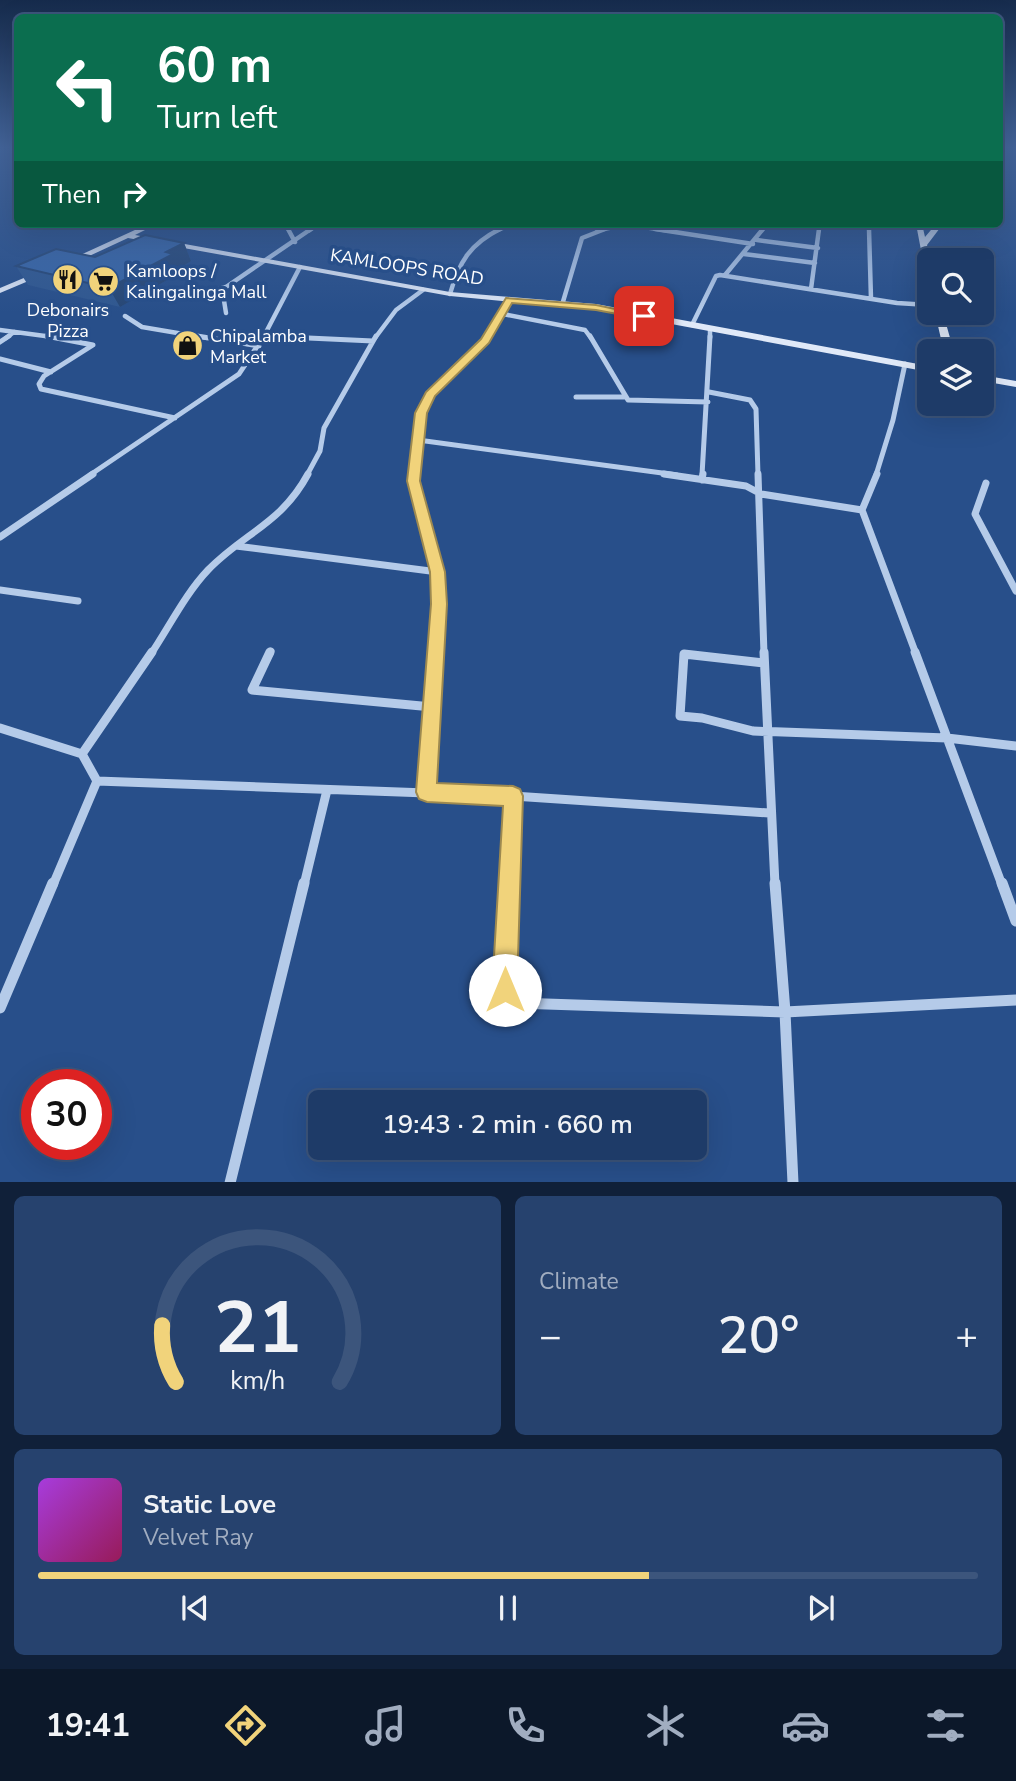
<!DOCTYPE html>
<meta charset="utf-8">
<style>
body{margin:0;font-family:"Nunito Sans",sans-serif;background:#26426e;color:#f1f3f6;height:100vh;display:flex;flex-direction:column;font-size:26px;white-space:nowrap}
*{box-sizing:border-box;margin:0}
p{font-size:23px;color:#a1adc0}
.icon{flex:none;width:38px;height:38px;fill:none;stroke:currentColor;stroke-width:2;stroke-linecap:round;stroke-linejoin:round}
.map{position:relative;height:1182px;overflow:hidden}
.sheet{display:flex;flex-direction:column;gap:14px;padding:14px;background:#102039;flex:1}
.sheet>*{flex:none}
.top-card{position:absolute;left:14px;top:14px;width:989px;height:214px;border-radius:10px;box-shadow:0 7px 28px #0002,0 0 0 2px #3c557c;background:#0b6e4f;color:#fff;overflow:hidden}
.buttons{position:absolute;left:917px;top:248px;display:grid;gap:14px}
.buttons a{display:grid;place-items:center;width:77px;height:77px;border-radius:10px;background:#1e3b68;box-shadow:0 7px 28px #0002,0 0 0 2px #3c557c;font-size:35px}
.speed{position:absolute;left:21px;top:1069px;display:flex;gap:14px;font-size:35px;font-weight:700;text-align:center}
.speed>*{display:grid;place-content:center;width:91px;height:91px;border-radius:50%;background:#1e3b68;box-shadow:0 7px 28px #0002,0 0 0 2px #3c557c;line-height:1}
.speed .limit{border:10px solid #d22;background:#fff;color:#111}
.pin{position:absolute;display:grid;place-items:center;width:60px;height:60px;color:#fff;margin:-30px;border-radius:14px;box-shadow:0 4px 10px #0006}
.me{position:absolute;width:77px;margin:-38px;rotate:0deg;stroke-linejoin:round;filter:drop-shadow(0 0 5px #0008)}
.turn{display:flex;align-items:center;gap:24px;height:147px;padding:0 28px;font-size:32px}
.turn .icon{width:91px;height:91px;stroke-width:2.5}
.turn b{display:block;font-size:49px;line-height:60px}
.then{display:flex;align-items:center;height:66px;padding:0 28px;background:#0003;gap:14px;font-size:26px}
.big{font-size:52px;font-weight:600;line-height:1.1}
.sheet .widget{flex:1;display:flex;flex-direction:column;justify-content:center;gap:10px;min-width:0;padding:0 24px;border-radius:10px;background:#26426e}
.sheet .dial{align-items:center;gap:0}
.dial svg{height:182px;overflow:visible;fill:none;stroke:#3c557c;stroke-width:7;stroke-linecap:round;text-anchor:middle}
.dial text{fill:#f1f3f6;stroke:none}
.song{display:flex;align-items:center;gap:21px}
.cover{width:84px;height:84px;border-radius:10px;background:linear-gradient(135deg,hsl(280 70% 55%),hsl(330 70% 35%))}
.played{height:7px;border-radius:4px;background:linear-gradient(90deg,#f1d37b 65%,#3c557c 65%)}
.keys{display:flex;justify-content:space-around;direction:ltr}
.heat{display:flex;justify-content:space-between;align-items:center;font-size:38px;direction:ltr}
.sheet .tiles{flex:1;display:grid;gap:14px;grid-template-columns:1fr 1fr}
.widget:last-child{grid-column:span 2}
.trip{position:absolute;left:308px;top:1090px;width:399px;height:70px;border-radius:10px;background:#1e3b68;box-shadow:0 7px 28px #0002,0 0 0 2px #3c557c;font-weight:600;line-height:70px;text-align:center}
.tab-bar{display:flex;height:112px;justify-content:space-around;align-items:center;background:#0c182a;color:#a1adc0}
.tab-bar .icon{width:49px;height:49px}
.tab-bar .selected{color:#f1d37b}
.tab-bar b{font-size:32px;color:#f1f3f6}
.map>svg:first-child{display:block}
.lines{fill:none;stroke-linecap:round;stroke-linejoin:round}
.minor-far5{stroke:#b5cbe9;stroke-width:3.5}
.minor-far4{stroke:#b5cbe9;stroke-width:4.5}
.minor-far3{stroke:#b5cbe9;stroke-width:5}
.minor-far2{stroke:#b5cbe9;stroke-width:7}
.minor-far1{stroke:#b5cbe9;stroke-width:9}
.minor{stroke:#b5cbe9;stroke-width:11}
.secondary{fill:#e0e9f8;fill-rule:evenodd}
.wall{fill:#305890}
.shaded-wall{fill:#274775}
.building{fill:#3866a7;stroke:#274775;stroke-width:2}
.route{fill:#f1d37b;stroke:#9d8950;stroke-width:2}
.labels{text-anchor:middle;dominant-baseline:central;stroke-width:7;stroke-linejoin:round;paint-order:stroke}
.far-street-label{font-size:18px;fill:#fff;stroke:#284f8a}
.far-poi-label{font-size:18px;fill:#fff;stroke:#284f8a;text-anchor:start}
</style>
<div class="map">
<svg width="1016" height="1183" viewBox="0 0 1016 1183">
<rect width="100%" height="100%" fill="#284f8a"/>
<g class="lines">
<path class="minor-far5" d="M285 224 289 231
M869 224V231
M627 225 667 231
M309 231 319 224
M497 231 513 224
M597 231 630 224
M761 231 767 224
M819 231 820 224"/>
<path class="minor-far4" d="M288 229 295 242
M655 229 753 244
M869 229 871 299
M757 240 818 248
M744 254 815 263
M725 275 763 229
M222 288 226 313
M811 289 819 229
M207 292 226 287 311 229
M450 294C459 262 470 244 500 229
M562 305 582 238 605 229
M503 314 585 330 591 338
M125 316 142 327 207 338
M692 325 716 276 720 275 897 303 929 305
M0 330 60 338
M265 336 285 338
M6 338 14 332
M263 338 300 267
M375 338 396 310 423 290
M487 338 509 300
M710 338V329"/>
<path class="minor-far3" d="M46 336 93 345 44 376 39 384 41 389 175 418
M197 336 259 346
M265 336 373 341
M590 336 628 400 708 402
M0 342 9 336
M0 359 51 372
M709 392 750 400 756 409 758 475
M576 397H624
M418 440 677 475
M90 475 239 374 264 336
M307 475 320 451 324 428 376 336
M414 475 419 420 426 400 488 336
M702 475 710 336
M876 475 893 420 905 364"/>
<path class="minor-far2" d="M414 474 438 572 436 654
M664 474 746 486 761 494 862 510 877 474
M758 474 764 654
M702 480 703 474
M986 483 975 514 1016 591
M862 510 916 654
M0 537 93 474
M236 546 438 572
M0 590 78 601
M151 654C169 627 186 593 208 570 245 532 281 524 308 474
M270 654 271 651"/>
<path class="minor-far1" d="M270 652 252 690 432 707
M764 652 775 885
M915 652 1002 885
M764 663 684 654 680 716 702 718 753 731 947 738 1016 746
M0 728 82 754 97 781 513 796 769 813
M82 754 152 652
M427 792 436 652
M53 885 97 781
M304 885 327 790
M509 885 513 796"/>
<path class="minor" d="M509 883 504 978 508 999 516 1003 785 1012 1016 1000
M775 883 785 1012 793 1183
M1002 883 1016 921
M0 1008 53 883
M230 1183 304 883"/>
<path class="secondary" d="M148 224H157L135 235 450 292 596 304 929 366V372L596 310 450 296 128 238 72 264 65 262Z
M916 224H922L925 237 936 224H943L927 245 931 261 929 273 925 271Z
M38 272 45 274 0 293V288Z
M935 313H943L954 352H944Z
M982 375 1016 381V387L982 381Z"/>
</g>
<path class="wall" d="M184 243 191 261 180 268 181 272 120 307 28 285 16 266 95 257Z"/>
<path class="shaded-wall" d="M184 243 191 261 180 268 181 272 120 307 109 288 166 252Z"/>
<path class="building" d="M145 235 184 243 166 252 173 254 109 288 16 266 56 249 95 257Z"/>
<linearGradient id="sky" x2="0" y2="1"><stop stop-color="#162b4c"/><stop offset="0.47" stop-color="#426398"/><stop offset="1" stop-color="#426398" stop-opacity="0"/></linearGradient>
<rect width="1016" height="313" fill="url(#sky)"/>
<path class="route" d="M506 298 596 305 649 316 644 319 596 310 512 303 489 343 435 396 427 413 420 481 445 572 447 604 437 783 513 786 520 789 523 796 517 990 513 999 505 1002 496 999 492 990 503 806 427 802 419 799 416 792 431 604 430 572 407 481 415 413 426 392 481 339Z"/>
<defs>
<symbol id="restaurant-disc" viewBox="-11 -11 22 22"><circle r="9.5" fill="#f1d37b" stroke="#284f8a"/><path d="M-5-6h1v4h1v-4h1v4h1v-4h1v5L-1.5 .5V6h-2V.5L-5-1ZM5-6V6H3V1.5H1.5Q1.5-4 5-6Z" fill="#111"/></symbol>
<symbol id="supermarket-disc" viewBox="-11 -11 22 22"><circle r="9.5" fill="#f1d37b" stroke="#284f8a"/><path d="M-6-5.5h2.5l.6 2H6L4.5 2H-2.5L-4.4-4H-6ZM-1.5 3.2a1.3 1.3 0 1 0 .1 0ZM3 3.2a1.3 1.3 0 1 0 .1 0Z" fill="#111"/></symbol>
<symbol id="shop-disc" viewBox="-11 -11 22 22"><circle r="9.5" fill="#f1d37b" stroke="#284f8a"/><path d="M-5-2.5h2.3a2.7 3.5 0 0 1 5.4 0H5L5.5 6h-11ZM-1.5-2.5h3a1.5 2.3 0 0 0-3 0Z" fill="#111"/></symbol>
</defs>
<g fill-rule="evenodd">
<use href="#restaurant-disc" x="50" y="262" width="35" height="35"/>
<use href="#supermarket-disc" x="86" y="264" width="35" height="35"/>
<use href="#shop-disc" x="170" y="328" width="35" height="35"/>
</g>
<g class="labels">
<g class="far-street-label">
<text transform="translate(407 267) rotate(9)">KAMLOOPS ROAD</text>
</g>
<g class="far-poi-label">
<text x="126" y="271">Kamloops /<tspan x="126" dy="21">Kalingalinga Mall</tspan></text>
<text x="68" y="310" text-anchor="middle">Debonairs<tspan x="68" dy="21">Pizza</tspan></text>
<text x="210" y="336">Chipalamba<tspan x="210" dy="21">Market</tspan></text>
</g>
</g>
</svg>
<div class="buttons">
<a><svg class="icon" aria-label="search" viewBox="0 0 24 24"><circle cx="10" cy="10" r="6"/><path d="M15 15l6 6"/></svg></a>
<a><svg class="icon" aria-label="layers" viewBox="0 0 24 24"><path d="M12 4l9 5-9 5-9-5zM3 14l9 5 9-5"/></svg></a>
</div>
<div class="speed"><div class="limit">30</div></div>
<div class="pin" style="left:644px;top:316px;background:#d93025"><svg class="icon" aria-label="arrive" viewBox="0 0 24 24"><path d="M6 21V4h12l-3 4 3 4H6"/></svg></div>
<svg class="me" style="left:505px;top:990px" viewBox="-20 -20 40 40"><circle r="19" fill="#fff"/><path d="M0-13L10 11 0 6-10 11z" fill="#f1d37b"/></svg>
<div class="trip">19:43 · 2 min · 660 m</div>
<div class="top-card">
<div class="turn"><svg class="icon" aria-label="left" viewBox="0 0 24 24"><path d="M17 20v-9H6M10 6l-5 5 5 5"/></svg><div><b>60 m</b>Turn left</div></div>
<div class="then">Then<svg class="icon" aria-label="right" viewBox="0 0 24 24"><path d="M7 20v-9h11M14 6l5 5-5 5"/></svg></div>
</div>
</div>
<section class="sheet">
<div class="tiles">
<div class="widget dial"><svg viewBox="0 0 100 80">
<path d="M14 69A42 42 0 1 1 86 69"/>
<path d="M14 69A42 42 0 0 1 8 44" stroke="#f1d37b"/>
<text x="50" y="56" font-size="32" font-weight="700">21</text>
<text x="50" y="72" font-size="11">km/h</text>
</svg></div>
<div class="widget"><p>Climate</p>
<div class="heat"><a>−</a><b class="big">20°</b><a>+</a></div>
</div>
<div class="widget">
<div class="song"><i class="cover"></i><div><b>Static Love</b><p>Velvet Ray</p></div></div>
<div class="played"></div>
<div class="keys"><svg class="icon" aria-label="previous" viewBox="0 0 24 24"><path d="M18 5L8 12l10 7zM5 5v14"/></svg><svg class="icon" aria-label="pause" viewBox="0 0 24 24"><path d="M8 5v14M16 5v14"/></svg><svg class="icon" aria-label="next" viewBox="0 0 24 24"><path d="M6 5l10 7-10 7zM19 5v14"/></svg></div>
</div>
</div>
</section>
<nav class="tab-bar">
<b>19:41</b>
<svg class="icon selected" aria-label="directions" viewBox="0 0 24 24"><path d="M12 3l9 9-9 9-9-9zM9 14v-3h6M13 9l2 2-2 2"/></svg>
<svg class="icon" aria-label="music" viewBox="0 0 24 24"><path d="M9 18V5l10-2v13"/><circle cx="6" cy="18" r="3"/><circle cx="16" cy="16" r="3"/></svg>
<svg class="icon" aria-label="phone" viewBox="0 0 24 24"><path d="M5 4h4l2 5-3 2q2 4 5 5l2-3 5 2v4C11 20 4 13 5 4z"/></svg>
<svg class="icon" aria-label="climate" viewBox="0 0 24 24"><path d="M12 3v18M4 7l16 10M4 17L20 7"/></svg>
<svg class="icon" aria-label="car" viewBox="0 0 24 24"><path d="M5 17H2v-5l4-1 3-4h7l3 4 3 1v5h-3M9 17h6M6 11h13"/><circle cx="7" cy="17" r="2"/><circle cx="17" cy="17" r="2"/></svg>
<svg class="icon" aria-label="filters" viewBox="0 0 24 24"><path d="M4 7h16M4 17h16"/><circle cx="9" cy="7" r="2"/><circle cx="15" cy="17" r="2"/></svg>
</nav>
